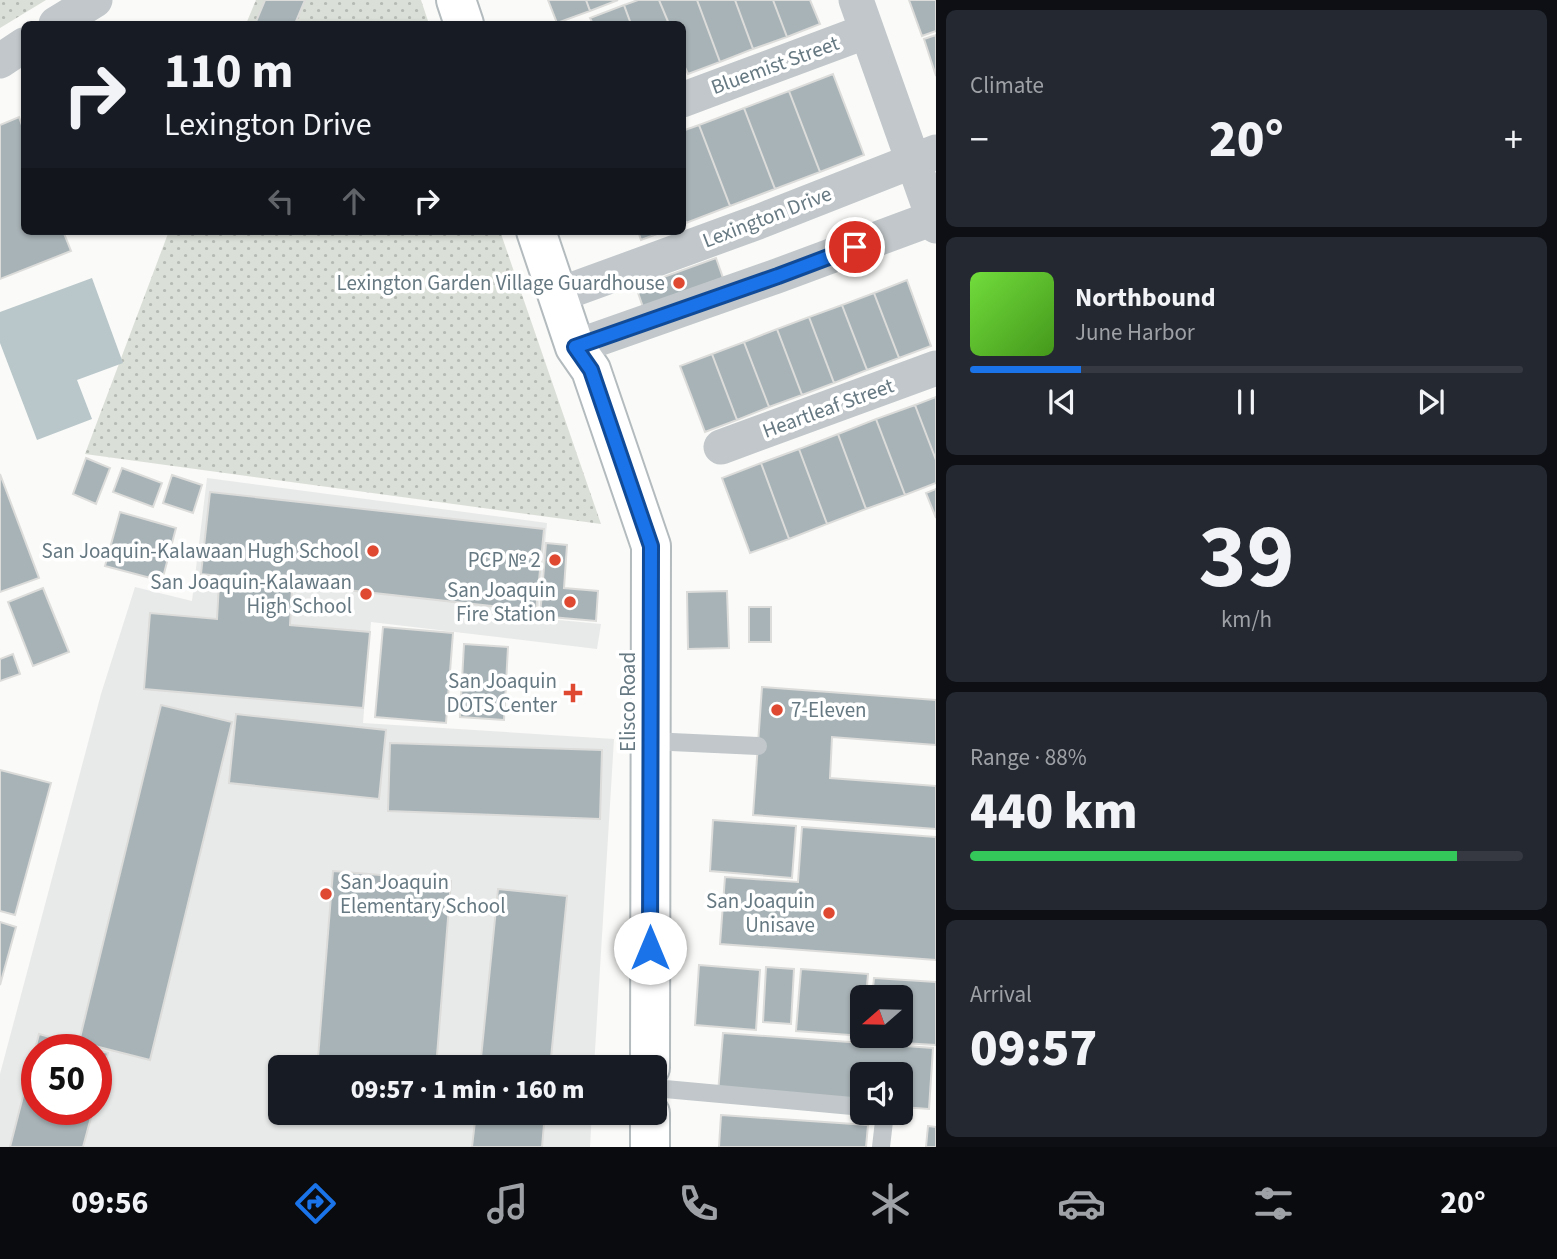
<!DOCTYPE html>
<meta charset="utf-8">
<style>
body{margin:0;font-family:"Source Sans 3",sans-serif;background:#242831;color:#f1f3f6;height:100vh;display:flex;flex-direction:column;font-size:26px;white-space:nowrap}
*{box-sizing:border-box;margin:0}
p{font-size:23px;color:#9ea1a6}
.icon{flex:none;width:38px;height:38px;fill:none;stroke:currentColor;stroke-width:2;stroke-linecap:round;stroke-linejoin:round}
.map{position:relative;flex:1;overflow:hidden}
.drawer{display:flex;flex-direction:column;gap:10px;padding:10px;background:#0d0f14;width:621px}
.drawer>*{flex:none}
.guide{position:absolute;left:21px;top:21px;width:665px;height:214px;border-radius:10px;box-shadow:0 2px 5px #0004;background:#171b24;color:#f1f3f6;overflow:hidden}
.needle{width:46px;rotate:250deg}
.buttons{position:absolute;left:850px;top:985px;display:grid;gap:14px}
.buttons a{display:grid;place-items:center;width:63px;height:63px;border-radius:10px;background:#171b24;box-shadow:0 2px 5px #0004;font-size:35px}
.speed{position:absolute;left:21px;top:1034px;display:flex;gap:14px;font-size:35px;font-weight:700;text-align:center}
.speed>*{display:grid;place-content:center;width:91px;height:91px;border-radius:50%;background:#171b24;box-shadow:0 2px 5px #0004;line-height:1}
.speed .limit{border:10px solid #d22;background:#fff;color:#111}
.pin{position:absolute;display:grid;place-items:center;width:60px;height:60px;color:#fff;margin:-30px;border:4px solid #fff;border-radius:50%;box-shadow:0 2px 7px #0007}
.me{position:absolute;width:77px;margin:-38px;rotate:0deg;stroke-linejoin:round;filter:drop-shadow(0 0 5px #0008)}
.turn{display:flex;align-items:center;gap:24px;height:147px;padding:0 28px;font-size:32px}
.turn .icon{width:91px;height:91px;stroke-width:2.5}
.turn b{display:block;font-size:49px;line-height:60px}
.lanes{display:flex;align-items:center;height:66px;padding:0 28px;background:#0003;justify-content:center;gap:35px;direction:ltr}
.lanes .off{opacity:.35}
.big{font-size:52px;font-weight:800;line-height:1.1}
.drawer .card{flex:1;display:flex;flex-direction:column;justify-content:center;gap:10px;min-width:0;padding:0 24px;border-radius:10px;background:#242831}
.drawer .dial{align-items:center;gap:0}
.dial b{font-size:91px;line-height:1}
.song{display:flex;align-items:center;gap:21px}
.cover{width:84px;height:84px;border-radius:10px;background:linear-gradient(135deg,hsl(100 70% 55%),hsl(100 70% 35%))}
.played{height:7px;border-radius:4px;background:linear-gradient(90deg,#1a73e8 20%,#363941 20%)}
.keys{display:flex;justify-content:space-around;direction:ltr}
.heat{display:flex;justify-content:space-between;align-items:center;font-size:38px;direction:ltr}
.charge{height:10px;border-radius:5px;background:linear-gradient(90deg,#34c759 88%,#363941 0)}
.trip{position:absolute;left:268px;top:1055px;width:399px;height:70px;border-radius:10px;background:#171b24;box-shadow:0 2px 5px #0004;font-weight:800;line-height:70px;text-align:center}
.tabs{display:flex;height:112px;justify-content:space-around;align-items:center;background:#090b0e;color:#9ea1a6}
.tabs .icon{width:49px;height:49px}
.tabs .current{color:#1a73e8}
.tabs b{font-size:32px;color:#f1f3f6}
main{display:flex;flex:1;min-height:0}
.map>svg:first-child{display:block}
.built{fill:#e8eae9;fill-rule:evenodd}
.grass{fill:url(#grass-dots)}
.water{fill:#b9c7ca}
.building{fill:#a8b3b7;stroke:#dcdcda;stroke-width:2}
.lines{fill:none;stroke-linecap:round;stroke-linejoin:round}
.secondary-casing{stroke:#b4bbbe;stroke-width:42}
.lane{stroke:#c1c7ca;stroke-width:18}
.street{stroke:#c1c7ca;stroke-width:35}
.secondary{stroke:#fff;stroke-width:38}
.route-casing{stroke:#114b97;stroke-width:18}
.route{stroke:#1a73e8;stroke-width:12}
.poi-dot{fill:#df4932;stroke:#fff;stroke-width:2.5}
.labels{text-anchor:middle;dominant-baseline:central;stroke-width:7;stroke-linejoin:round;paint-order:stroke}
.street-label{font-size:21px;fill:#667982;stroke:#fff}
.poi-label{font-size:21px;fill:#667982;stroke:#fff;text-anchor:end}
</style>
<main>
<div class="map">
<svg width="936" height="1147" viewBox="0 0 936 1147">
<defs>
<pattern id="grass-dots" width="8" height="8" patternUnits="userSpaceOnUse" patternTransform="scale(1.75)"><rect width="8" height="8" fill="#dadfd7"/><path d="M2 2h.1M6 6h.1" fill="none" stroke="#b5bab4" stroke-width="1.8" stroke-linecap="round"/></pattern>
</defs>
<rect width="100%" height="100%" fill="#fafaf8"/>
<path class="built" d="M207 478 547 523 538 618 601 624 597 649 371 622 363 723 614 739 594 1067 280 1068V1113H592L590 1147H0V1074L101 694 135 587 192 601ZM37 1050H96V1110H37Z"/>
<path class="grass" d="M0 0H46L0 28Z
M256 0H421L429 24H246Z
M169 231H500L601 524 85 454Z"/>
<path class="water" d="M92 278 123 363 77 380 92 419 37 440 0 343V312Z"/>
<path class="building" d="M265 0H305L295 24H255Z
M548 0H586L590 11 557 23Z
M586 0H618L590 11Z
M638 0H659L669 24H631L624 5Z
M659 0H697L720 62 688 74 682 61V24H669Z
M697 0H735L753 49 720 62Z
M735 0H773L787 37 753 49Z
M773 0H810L820 24 787 37Z
M909 0H936V31L922 36Z
M624 5 631 24H593L590 18Z
M936 35V76L924 39Z
M833 74 864 155 820 172 789 91Z
M789 91 820 172 775 189 744 108Z
M744 108 775 189 730 206 699 125Z
M19 117 24 131V231H63L71 251 0 279V125Z
M699 125 730 206 686 223 682 214V131Z
M638 231H665L641 240Z
M716 258 723 278 643 307 636 287Z
M907 280 931 346 899 358 874 293Z
M874 293 899 358 867 370 842 305Z
M842 305 867 370 834 383 809 317Z
M809 317 834 383 802 395 777 329Z
M777 329 802 395 769 407 744 342Z
M744 342 769 407 737 420 712 354Z
M712 354 737 420 705 432 680 366Z
M936 397V460L915 405Z
M915 405 936 460V483L905 495 876 419Z
M876 419 905 495 866 509 838 434Z
M838 434 866 509 827 524 799 449Z
M799 449 827 524 789 539 761 463Z
M86 458 110 468 96 504 73 494Z
M761 463 789 539 750 553 722 478Z
M122 468 162 483 153 507 113 492Z
M0 474 39 578 0 592Z
M172 475 202 485 193 513 163 503Z
M936 489V518L926 493Z
M210 492 544 529 536 611 201 574Z
M120 512 176 528 162 581 105 566Z
M546 543 567 545 564 588 598 591 596 621 540 616Z
M219 583 292 589 290 625 370 632 363 708 144 689 150 613 217 619Z
M43 588 69 652 33 666 8 602Z
M727 591 729 648 688 649 687 592Z
M749 607H771V642H749Z
M383 627 453 633 446 723 375 717Z
M464 644 508 647 504 720 460 717Z
M13 654 20 674 0 681V659Z
M762 687 936 700V745L832 737 830 778 936 786V829L753 815Z
M161 705 232 722 150 1060 79 1042Z
M236 714 386 730 379 799 229 783Z
M390 743 602 750 600 819 388 811Z
M0 770 51 783 15 915 0 911Z
M713 820 796 826 792 878 710 871Z
M802 827 936 837V960L720 944 725 877 798 882Z
M333 871 451 881 436 1068 318 1058Z
M498 889 567 896 550 1068H480Z
M0 922 16 927 0 985Z
M699 965 760 970 756 1030 695 1025Z
M766 967 794 969 791 1024 763 1022Z
M801 969 868 974 866 998H863V1036L796 1031Z
M874 978 936 982V1045L869 1041 870 1036H901V998H872Z
M723 1033 933 1048 929 1109 901 1107V1074H863V1104L718 1093Z
M39 1034 108 1053 96 1097V1050H37V1110H93L83 1147H10Z
M476 1113H545L542 1147H472Z
M721 1115 868 1125 866 1147H719Z
M928 1126 936 1127V1147H926Z"/>
<g class="lines">
<defs>
<path id="secondary" d="M456 0 464 24
M536 231 575 347 591 370 651 546 650 1068
M650 1113V1147"/>
</defs>
<use href="#secondary" class="secondary-casing"/>
<path class="lane" d="M628 740 758 746
M654 1088 863 1107
M879 1113 884 1121 881 1147"/>
<path class="street" d="M856 0 936 226
M56 24 95 0
M0 61 24 45
M682 100 867 31
M558 295 758 222 936 152
M575 347 777 276 936 217
M721 447 936 368"/>
<use href="#secondary" class="secondary"/>
</g>
<g class="lines">
<defs>
<path id="route" d="M650 948 651 546 591 370 575 347 778 276 855 247"/>
</defs>
<use href="#route" class="route-casing"/>
<use href="#route" class="route"/>
</g>
<g class="poi-dot">
<circle cx="679" cy="283" r="7"/>
<circle cx="373" cy="551" r="7"/>
<circle cx="555" cy="560" r="7"/>
<circle cx="366" cy="594" r="7"/>
<circle cx="570" cy="602" r="7"/>
<path d="M569.5 682.5h7v7h7v7h-7v7h-7v-7h-7v-7h7z"/>
<circle cx="777" cy="710" r="7"/>
<circle cx="326" cy="894" r="7"/>
<circle cx="829" cy="913" r="7"/>
</g>
<g class="labels">
<g class="street-label">
<text transform="translate(775 65) rotate(-20)">Bluemist Street</text>
<text transform="translate(767 217) rotate(-21)">Lexington Drive</text>
<text transform="translate(828 408) rotate(-20)">Heartleaf Street</text>
<text transform="translate(628 702) rotate(-90)">Elisco Road</text>
</g>
<g class="poi-label">
<text x="665" y="283">Lexington Garden Village Guardhouse</text>
<text x="359" y="551">San Joaquin-Kalawaan Hugh School</text>
<text x="541" y="560">PCP № 2</text>
<text x="352" y="582">San Joaquin-Kalawaan<tspan x="352" dy="24">High School</tspan></text>
<text x="556" y="590">San Joaquin<tspan x="556" dy="24">Fire Station</tspan></text>
<text x="557" y="681">San Joaquin<tspan x="557" dy="24">DOTS Center</tspan></text>
<text x="791" y="710" text-anchor="start">7-Eleven</text>
<text x="340" y="882" text-anchor="start">San Joaquin<tspan x="340" dy="24">Elementary School</tspan></text>
<text x="815" y="901">San Joaquin<tspan x="815" dy="24">Unisave</tspan></text>
</g>
</g>
</svg>
<div class="buttons">
<a><svg class="needle" viewBox="-14 -14 28 28"><path d="M0-13l5 13h-10z" fill="#e53935"/><path d="M0 13l5-13h-10z" fill="#9ea1a6"/></svg></a>
<a><svg class="icon" aria-label="sound" viewBox="0 0 24 24"><path d="M4 9h4l5-4v14l-5-4H4zM17 9q2 3 0 6"/></svg></a>
</div>
<div class="speed"><div class="limit">50</div></div>
<div class="pin" style="left:855px;top:247px;background:#d93025"><svg class="icon" aria-label="arrive" viewBox="0 0 24 24"><path d="M6 21V4h12l-3 4 3 4H6"/></svg></div>
<svg class="me" style="left:650px;top:948px" viewBox="-20 -20 40 40"><circle r="19" fill="#fff"/><path d="M0-13L10 11 0 6-10 11z" fill="#1a73e8"/></svg>
<div class="trip">09:57 · 1 min · 160 m</div>
<div class="guide">
<div class="turn"><svg class="icon" aria-label="right" viewBox="0 0 24 24"><path d="M7 20v-9h11M14 6l5 5-5 5"/></svg><div><b>110 m</b>Lexington Drive</div></div>
<div class="lanes"><svg class="icon off" aria-label="left" viewBox="0 0 24 24"><path d="M17 20v-9H6M10 6l-5 5 5 5"/></svg><svg class="icon off" aria-label="ahead" viewBox="0 0 24 24"><path d="M12 20V5M6 11l6-6 6 6"/></svg><svg class="icon" aria-label="right" viewBox="0 0 24 24"><path d="M7 20v-9h11M14 6l5 5-5 5"/></svg></div>
</div>
</div>
<section class="drawer">
<div class="card"><p>Climate</p>
<div class="heat"><a>−</a><b class="big">20°</b><a>+</a></div>
</div>
<div class="card">
<div class="song"><i class="cover"></i><div><b>Northbound</b><p>June Harbor</p></div></div>
<div class="played"></div>
<div class="keys"><svg class="icon" aria-label="previous" viewBox="0 0 24 24"><path d="M18 5L8 12l10 7zM5 5v14"/></svg><svg class="icon" aria-label="pause" viewBox="0 0 24 24"><path d="M8 5v14M16 5v14"/></svg><svg class="icon" aria-label="next" viewBox="0 0 24 24"><path d="M6 5l10 7-10 7zM19 5v14"/></svg></div>
</div>
<div class="card dial"><b>39</b><p>km/h</p></div>
<div class="card"><p>Range · 88%</p><b class="big">440 km</b><div class="charge"></div></div>
<div class="card"><p>Arrival</p><b class="big">09:57</b></div>
</section>
</main>
<nav class="tabs">
<b>09:56</b>
<svg class="icon current" aria-label="directions" viewBox="0 0 24 24"><path d="M12 3l9 9-9 9-9-9zM9 14v-3h6M13 9l2 2-2 2"/></svg>
<svg class="icon" aria-label="music" viewBox="0 0 24 24"><path d="M9 18V5l10-2v13"/><circle cx="6" cy="18" r="3"/><circle cx="16" cy="16" r="3"/></svg>
<svg class="icon" aria-label="phone" viewBox="0 0 24 24"><path d="M5 4h4l2 5-3 2q2 4 5 5l2-3 5 2v4C11 20 4 13 5 4z"/></svg>
<svg class="icon" aria-label="climate" viewBox="0 0 24 24"><path d="M12 3v18M4 7l16 10M4 17L20 7"/></svg>
<svg class="icon" aria-label="car" viewBox="0 0 24 24"><path d="M5 17H2v-5l4-1 3-4h7l3 4 3 1v5h-3M9 17h6M6 11h13"/><circle cx="7" cy="17" r="2"/><circle cx="17" cy="17" r="2"/></svg>
<svg class="icon" aria-label="filters" viewBox="0 0 24 24"><path d="M4 7h16M4 17h16"/><circle cx="9" cy="7" r="2"/><circle cx="15" cy="17" r="2"/></svg>
<b>20°</b>
</nav>
